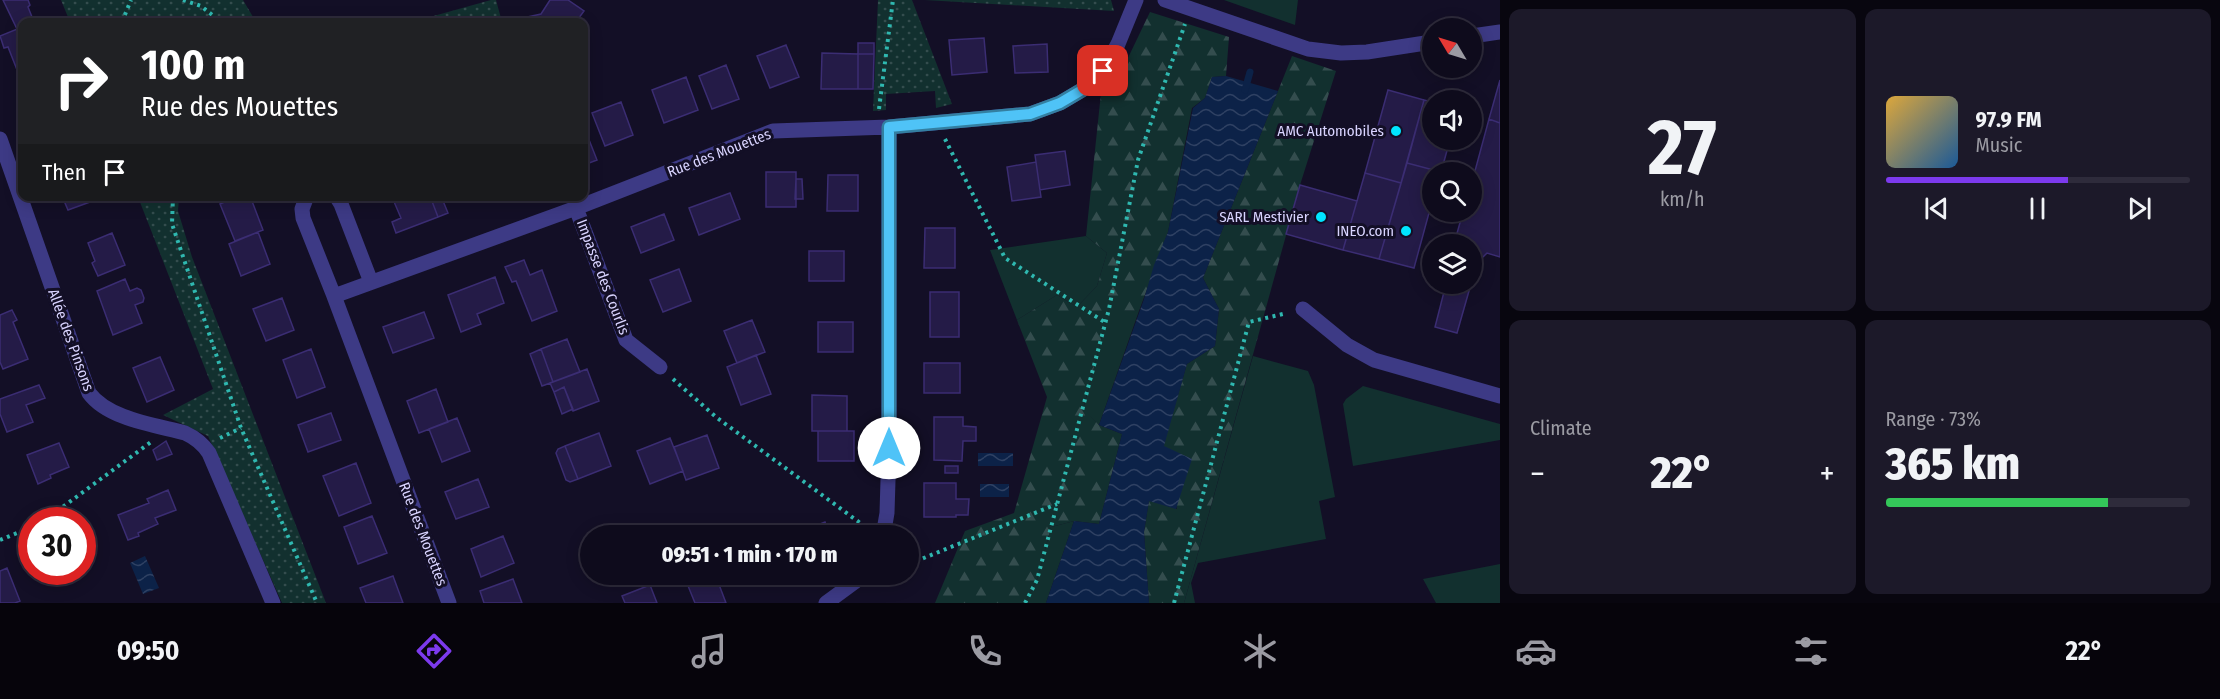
<!DOCTYPE html>
<meta charset="utf-8">
<style>
body{margin:0;font-family:"Fira Sans Condensed",sans-serif;background:#1c1929;color:#f1f3f6;height:100vh;display:flex;flex-direction:column;font-size:22px;white-space:nowrap}
*{box-sizing:border-box;margin:0}
p{font-size:20px;color:#9b9ba3}
.icon{flex:none;width:33px;height:33px;fill:none;stroke:currentColor;stroke-width:2;stroke-linecap:round;stroke-linejoin:round}
.map{position:relative;flex:1;overflow:hidden}
.drawer{display:flex;flex-direction:column;gap:9px;padding:9px;background:#08060f;width:720px}
.drawer>*{flex:none}
.hud{position:absolute;left:18px;top:18px;width:570px;height:183px;border-radius:12px;box-shadow:0 3px 15px #0003,0 0 0 2px #2e2b3b;background:#202124;color:#fff;overflow:hidden}
.needle{width:39px;rotate:308deg}
.tools{position:absolute;left:1422px;top:18px;display:grid;gap:12px}
.tools a{display:grid;place-items:center;width:60px;height:60px;border-radius:50%;background:#0e0b1c;box-shadow:0 3px 15px #0003,0 0 0 2px #2e2b3b;font-size:30px}
.speed{position:absolute;left:18px;top:507px;display:flex;gap:12px;font-size:30px;font-weight:700;text-align:center}
.speed>*{display:grid;place-content:center;width:78px;height:78px;border-radius:50%;background:#0e0b1c;box-shadow:0 3px 15px #0003,0 0 0 2px #2e2b3b;line-height:1}
.speed .limit{border:9px solid #d22;background:#fff;color:#111}
.pin{position:absolute;display:grid;place-items:center;width:51px;height:51px;color:#fff;margin:-26px;border-radius:12px;box-shadow:0 3px 9px #0006}
.me{position:absolute;width:66px;margin:-33px;rotate:0deg;stroke-linejoin:round;filter:drop-shadow(0 0 4px #0008)}
.turn{display:flex;align-items:center;gap:21px;height:126px;padding:0 24px;font-size:27px}
.turn .icon{width:78px;height:78px;stroke-width:2.5}
.turn b{display:block;font-size:42px;line-height:51px}
.then{display:flex;align-items:center;height:57px;padding:0 24px;background:#0003;gap:12px;font-size:22px}
.big{font-size:45px;font-weight:800;line-height:1.1}
.drawer .card{flex:1;display:flex;flex-direction:column;justify-content:center;gap:9px;min-width:0;padding:0 21px;border-radius:12px;background:#1c1929}
.drawer .dial{align-items:center;gap:0}
.dial b{font-size:78px;line-height:1}
.song{display:flex;align-items:center;gap:18px}
.cover{width:72px;height:72px;border-radius:9px;background:linear-gradient(135deg,hsl(40 70% 55%),hsl(210 70% 35%))}
.played{height:6px;border-radius:3px;background:linear-gradient(90deg,#7c3aed 60%,#2e2b3b 60%)}
.keys{display:flex;justify-content:space-around;direction:ltr}
.heat{display:flex;justify-content:space-between;align-items:center;font-size:33px;direction:ltr}
.charge{height:9px;border-radius:4px;background:linear-gradient(90deg,#34c759 73%,#2e2b3b 0)}
.drawer .tiles{flex:1;display:grid;gap:9px;grid-template-columns:repeat(2,1fr)}
.trip{position:absolute;left:580px;top:525px;width:339px;height:60px;border-radius:30px;background:#0e0b1c;box-shadow:0 3px 15px #0003,0 0 0 2px #2e2b3b;font-weight:800;line-height:60px;text-align:center}
.dock{display:flex;height:96px;justify-content:space-around;align-items:center;background:#06040b;color:#9b9ba3}
.dock .icon{width:42px;height:42px}
.dock .current{color:#7c3aed}
.dock b{font-size:27px;color:#f1f3f6}
main{display:flex;flex:1;min-height:0}
.map>svg:first-child{display:block}
.grass{fill:#12302f}
.forest{fill:url(#forest-firs)}
.park{fill:url(#park-dots)}
.water{fill:url(#water-waves)}
.lines{fill:none;stroke-linecap:round;stroke-linejoin:round}
.stream{stroke:#0c2248;stroke-width:7}
.building{fill:#241b47;stroke:#3b2d73;stroke-width:1.5}
.path{stroke:#2fb8b0;stroke-width:4;stroke-dasharray:3 4.5;stroke-linecap:butt}
.street{stroke:#3d3a85;stroke-width:15}
.route-casing{stroke:#337fa1;stroke-width:15}
.route{stroke:#4fc3f7;stroke-width:10}
.poi-dot{fill:#00e5ff;stroke:#130f26;stroke-width:2}
.labels{text-anchor:middle;dominant-baseline:central;stroke-width:6;stroke-linejoin:round;paint-order:stroke}
.poi-label{font-size:15px;fill:#d9d4ff;stroke:#130f26;text-anchor:end}
.street-label{font-size:15px;fill:#d9d4ff;stroke:#130f26}
</style>
<main>
<div class="map">
<svg width="1500" height="603" viewBox="0 0 1500 603">
<defs>
<pattern id="forest-firs" width="22" height="20" patternUnits="userSpaceOnUse" patternTransform="scale(1.5)"><rect width="22" height="20" fill="#12302f"/><path d="M5 1l3.5 6h-7zM16 11l3.5 6h-7z" fill="#344d4e"/></pattern>
<pattern id="park-dots" width="8" height="8" patternUnits="userSpaceOnUse" patternTransform="scale(1.5)"><rect width="8" height="8" fill="#12302f"/><path d="M2 2h.1M6 6h.1" fill="none" stroke="#344d4e" stroke-width="1.8" stroke-linecap="round"/></pattern>
<pattern id="water-waves" width="16" height="10" patternUnits="userSpaceOnUse" patternTransform="scale(1.5)"><rect width="16" height="10" fill="#0c2248"/><path d="M0 5q4-4 8 0t8 0" fill="none" stroke="#2f4163"/></pattern>
</defs>
<rect width="100%" height="100%" fill="#130f26"/>
<path class="grass" d="M1224 0H1298L1295 25Z
M1086 236 1107 253 1097 286 1077 307 1057 295 1017 320 990 250Z
M1109 309 1139 311 1099 425 1083 410Z
M1253 356 1308 371 1314 385 1335 497 1319 501 1326 539 1198 563 1191 583 1195 603H1184Z
M1363 386 1500 424V440L1353 466 1343 404 1346 399Z
M1074 521 1046 603H1025L1037 580 1051 527Z
M1500 564V603H1436L1423 579Z"/>
<path class="forest" d="M1150 12 1229 37 1226 76 1212 77 1205 98 1192 108 1168 232 1139 311 1109 310 1083 409 1099 425 1122 434 1099 524 1074 521 1051 527 1037 580 1025 603H935L965 531 1014 513 1047 397 1017 320 1057 295 1077 307 1097 286 1107 253 1086 236 1101 93 1127 60Z
M1292 56 1336 71 1300 185 1184 603H1149L1144 532 1149 500 1177 509 1163 446 1187 364 1215 346 1219 309 1203 278Z"/>
<path class="park" d="M61 0H243L256 22H70Z
M491 0H496L502 22H412Z
M878 0H912L952 104 936 108 935 91 886 94V110L873 111Z
M925 0H1111L1114 11Z
M138 197H179L178 211 192 257 326 603H282L208 436 163 415 213 389Z"/>
<path class="water" d="M1226 76 1278 91 1203 278 1219 309 1215 346 1187 364 1164 446 1192 459 1176 509 1149 501 1144 532 1149 603H1046L1074 521 1099 524 1122 434 1099 425 1144 299 1154 265 1168 232 1193 108 1205 98 1212 77Z
M978 453H1013V466H978Z
M980 484H1009V497H980Z
M145 556 159 588 143 594 130 563Z"/>
<g class="lines">
<path class="stream" d="M1245 90 1250 72"/>
</g>
<path class="building" d="M3 0H28L30 5 28 7 34 22H22V27L17 29Z
M550 0H568L584 11 576 22H513V20L541 14Z
M22 27V79L21 80 8 47 4 48 0 36Z
M984 38 987 72 952 75 949 40Z
M858 43H874V54H858Z
M1047 44 1048 72 1015 73 1013 46Z
M786 45 799 77 770 88 757 56Z
M822 53 858 54V89H821Z
M858 54H874L873 89H858Z
M726 65 739 99 712 109 699 76Z
M686 77 698 110 664 123 652 90Z
M1500 80V123L1489 119Z
M1388 90 1424 100 1401 183 1365 173Z
M1424 100 1432 102V140H1450L1441 172 1407 163Z
M621 102 633 135 605 146 592 113Z
M1489 119 1500 123V257L1487 253 1481 259 1472 256V244H1454L1463 212H1472V182Z
M584 127 597 160 584 165Z
M1065 151 1070 185 1040 190 1035 155Z
M1036 162 1041 197 1012 201 1007 167Z
M1407 163 1441 172H1432V202L1414 268 1379 259Z
M766 172H796V207H766Z
M1365 173 1401 183 1379 259 1343 250Z
M828 175H858V211H827Z
M796 179H802L803 199H795Z
M1300 185 1357 201 1343 250 1286 234Z
M730 193 740 219 699 235 689 208Z
M62 196H88L90 202 68 210Z
M238 196H250L263 230 235 241 220 204Z
M430 196H441L448 213 438 217Z
M430 196 438 217 396 233 392 222 401 218 392 197Z
M664 214 674 240 641 253 631 227Z
M925 228H955V268H924Z
M258 232 270 264 241 276 229 244Z
M112 233 125 265 98 276 92 263 95 261 88 243Z
M809 251H844V281H809Z
M524 260 530 275 542 270 557 311 532 321 516 281 512 282 505 267Z
M679 269 691 301 663 312 650 280Z
M495 277 504 303 477 314 481 324 461 332 448 295Z
M125 279 130 291 137 288 141 290 144 298 143 302 135 305 142 323 113 335 97 291Z
M1446 284H1471L1457 333 1435 327Z
M930 292H959V337H930Z
M282 298 294 330 266 341 253 309Z
M12 310 17 320 13 322 28 359 3 369 0 362V315Z
M424 312 434 338 393 353 383 327Z
M752 320 765 352 737 363 724 331Z
M818 322H853V352H818Z
M567 339 580 372 553 382 541 349Z
M311 349 325 387 297 398 283 360Z
M541 349 553 382 542 386 530 354Z
M756 355 771 394 741 405 727 367Z
M160 357 174 390 147 402 133 368Z
M924 363H960V393H924Z
M587 369 599 401 573 411 564 387 554 392 550 383Z
M39 385 45 398 26 405 33 422 7 432 0 414V399Z
M564 387 573 409 562 414 554 392Z
M436 389 448 422 419 433 407 401Z
M812 395 847 396V431H812Z
M331 413 341 440 308 452 298 425Z
M934 417H963V426L976 427V441H963L962 461 934 460Z
M457 418 470 451 442 462 429 429Z
M818 431H854V461H818Z
M599 433 611 466 578 479 565 446Z
M707 435 719 468 686 480 674 447Z
M670 438 683 471 650 484 637 451Z
M166 441 172 454 157 460 153 450Z
M59 443 69 467 50 475 51 478 38 484 27 455Z
M565 446 578 479 570 482 566 480 556 453 558 449Z
M356 463 371 503 339 516 323 476Z
M945 466H958V473H945Z
M478 479 489 507 456 519 445 492Z
M924 483H956V499H969L968 515H956V517H924Z
M168 490 176 510 155 518 158 524 138 533 139 536 128 540 118 515 149 503 147 499Z
M372 516 387 553 358 564 344 527Z
M825 522 830 536H794L793 535Z
M503 536 514 563 481 577 471 549Z
M7 568 20 601 15 603H0V571Z
M703 574H715L726 603H695L686 581Z
M744 574H774L748 585Z
M393 576 403 603H366L360 588Z
M513 579 522 603H484L480 591Z
M650 585 657 603H625L622 596Z"/>
<g class="lines">
<path class="path" d="M183 0 201 6 221 22
M122 22 131 0
M879 109 893 0
M945 139 1005 258 1106 323
M173 196 172 224 241 428 317 603
M673 379 716 417 867 528
M220 438 241 428
M45 520 151 442
M0 540 32 527
M909 564 1057 504
M1025 603 1037 580 1109 309 1138 160 1185 24
M1174 603 1249 322 1287 313"/>
<path class="street" d="M1165 0 1308 49 1341 53 1367 52 1432 42
M1472 36 1500 32
M0 139 89 393C108 419 155 425 185 433 196 438 203 444 209 453L273 603
M307 196 302 209 303 218 334 296
M336 196 341 204 371 282
M576 208 626 340 660 367
M1303 309 1347 345 1374 360 1500 396
M883 536 887 513 889 448V127
M449 603 334 296 576 208 773 131 889 127 1030 114 1060 103 1082 90 1103 71 1118 44 1136 0
M826 603 856 581 861 574"/>
</g>
<g class="lines">
<defs>
<path id="route" d="M889 448V127L1030 114 1060 103 1082 90 1103 71"/>
</defs>
<use href="#route" class="route-casing"/>
<use href="#route" class="route"/>
</g>
<g class="poi-dot">
<circle cx="1396" cy="131" r="6"/>
<circle cx="1321" cy="217" r="6"/>
<circle cx="1406" cy="231" r="6"/>
</g>
<g class="labels">
<g class="poi-label">
<text x="1384" y="131">AMC Automobiles</text>
<text x="1309" y="217">SARL Mestivier</text>
<text x="1394" y="231">INEO.com</text>
</g>
<g class="street-label">
<text transform="translate(719 153) rotate(-21)">Rue des Mouettes</text>
<text transform="translate(603 277) rotate(69)">Impasse des Courlis</text>
<text transform="translate(71 340) rotate(70)">Allée des Pinsons</text>
<text transform="translate(423 534) rotate(69)">Rue des Mouettes</text>
</g>
</g>
</svg>
<div class="tools">
<a><svg class="needle" viewBox="-14 -14 28 28"><path d="M0-13l5 13h-10z" fill="#e53935"/><path d="M0 13l5-13h-10z" fill="#9b9ba3"/></svg></a>
<a><svg class="icon" aria-label="sound" viewBox="0 0 24 24"><path d="M4 9h4l5-4v14l-5-4H4zM17 9q2 3 0 6"/></svg></a>
<a><svg class="icon" aria-label="search" viewBox="0 0 24 24"><circle cx="10" cy="10" r="6"/><path d="M15 15l6 6"/></svg></a>
<a><svg class="icon" aria-label="layers" viewBox="0 0 24 24"><path d="M12 4l9 5-9 5-9-5zM3 14l9 5 9-5"/></svg></a>
</div>
<div class="speed"><div class="limit">30</div></div>
<div class="pin" style="left:1103px;top:71px;background:#d93025"><svg class="icon" aria-label="arrive" viewBox="0 0 24 24"><path d="M6 21V4h12l-3 4 3 4H6"/></svg></div>
<svg class="me" style="left:889px;top:448px" viewBox="-20 -20 40 40"><circle r="19" fill="#fff"/><path d="M0-13L10 11 0 6-10 11z" fill="#4fc3f7"/></svg>
<div class="trip">09:51 · 1 min · 170 m</div>
<div class="hud">
<div class="turn"><svg class="icon" aria-label="right" viewBox="0 0 24 24"><path d="M7 20v-9h11M14 6l5 5-5 5"/></svg><div><b>100 m</b>Rue des Mouettes</div></div>
<div class="then">Then<svg class="icon" aria-label="arrive" viewBox="0 0 24 24"><path d="M6 21V4h12l-3 4 3 4H6"/></svg></div>
</div>
</div>
<section class="drawer">
<div class="tiles">
<div class="card dial"><b>27</b><p>km/h</p></div>
<div class="card">
<div class="song"><i class="cover"></i><div><b>97.9 FM</b><p>Music</p></div></div>
<div class="played"></div>
<div class="keys"><svg class="icon" aria-label="previous" viewBox="0 0 24 24"><path d="M18 5L8 12l10 7zM5 5v14"/></svg><svg class="icon" aria-label="pause" viewBox="0 0 24 24"><path d="M8 5v14M16 5v14"/></svg><svg class="icon" aria-label="next" viewBox="0 0 24 24"><path d="M6 5l10 7-10 7zM19 5v14"/></svg></div>
</div>
<div class="card"><p>Climate</p>
<div class="heat"><a>−</a><b class="big">22°</b><a>+</a></div>
</div>
<div class="card"><p>Range · 73%</p><b class="big">365 km</b><div class="charge"></div></div>
</div>
</section>
</main>
<nav class="dock">
<b>09:50</b>
<svg class="icon current" aria-label="directions" viewBox="0 0 24 24"><path d="M12 3l9 9-9 9-9-9zM9 14v-3h6M13 9l2 2-2 2"/></svg>
<svg class="icon" aria-label="music" viewBox="0 0 24 24"><path d="M9 18V5l10-2v13"/><circle cx="6" cy="18" r="3"/><circle cx="16" cy="16" r="3"/></svg>
<svg class="icon" aria-label="phone" viewBox="0 0 24 24"><path d="M5 4h4l2 5-3 2q2 4 5 5l2-3 5 2v4C11 20 4 13 5 4z"/></svg>
<svg class="icon" aria-label="climate" viewBox="0 0 24 24"><path d="M12 3v18M4 7l16 10M4 17L20 7"/></svg>
<svg class="icon" aria-label="car" viewBox="0 0 24 24"><path d="M5 17H2v-5l4-1 3-4h7l3 4 3 1v5h-3M9 17h6M6 11h13"/><circle cx="7" cy="17" r="2"/><circle cx="17" cy="17" r="2"/></svg>
<svg class="icon" aria-label="filters" viewBox="0 0 24 24"><path d="M4 7h16M4 17h16"/><circle cx="9" cy="7" r="2"/><circle cx="15" cy="17" r="2"/></svg>
<b>22°</b>
</nav>
